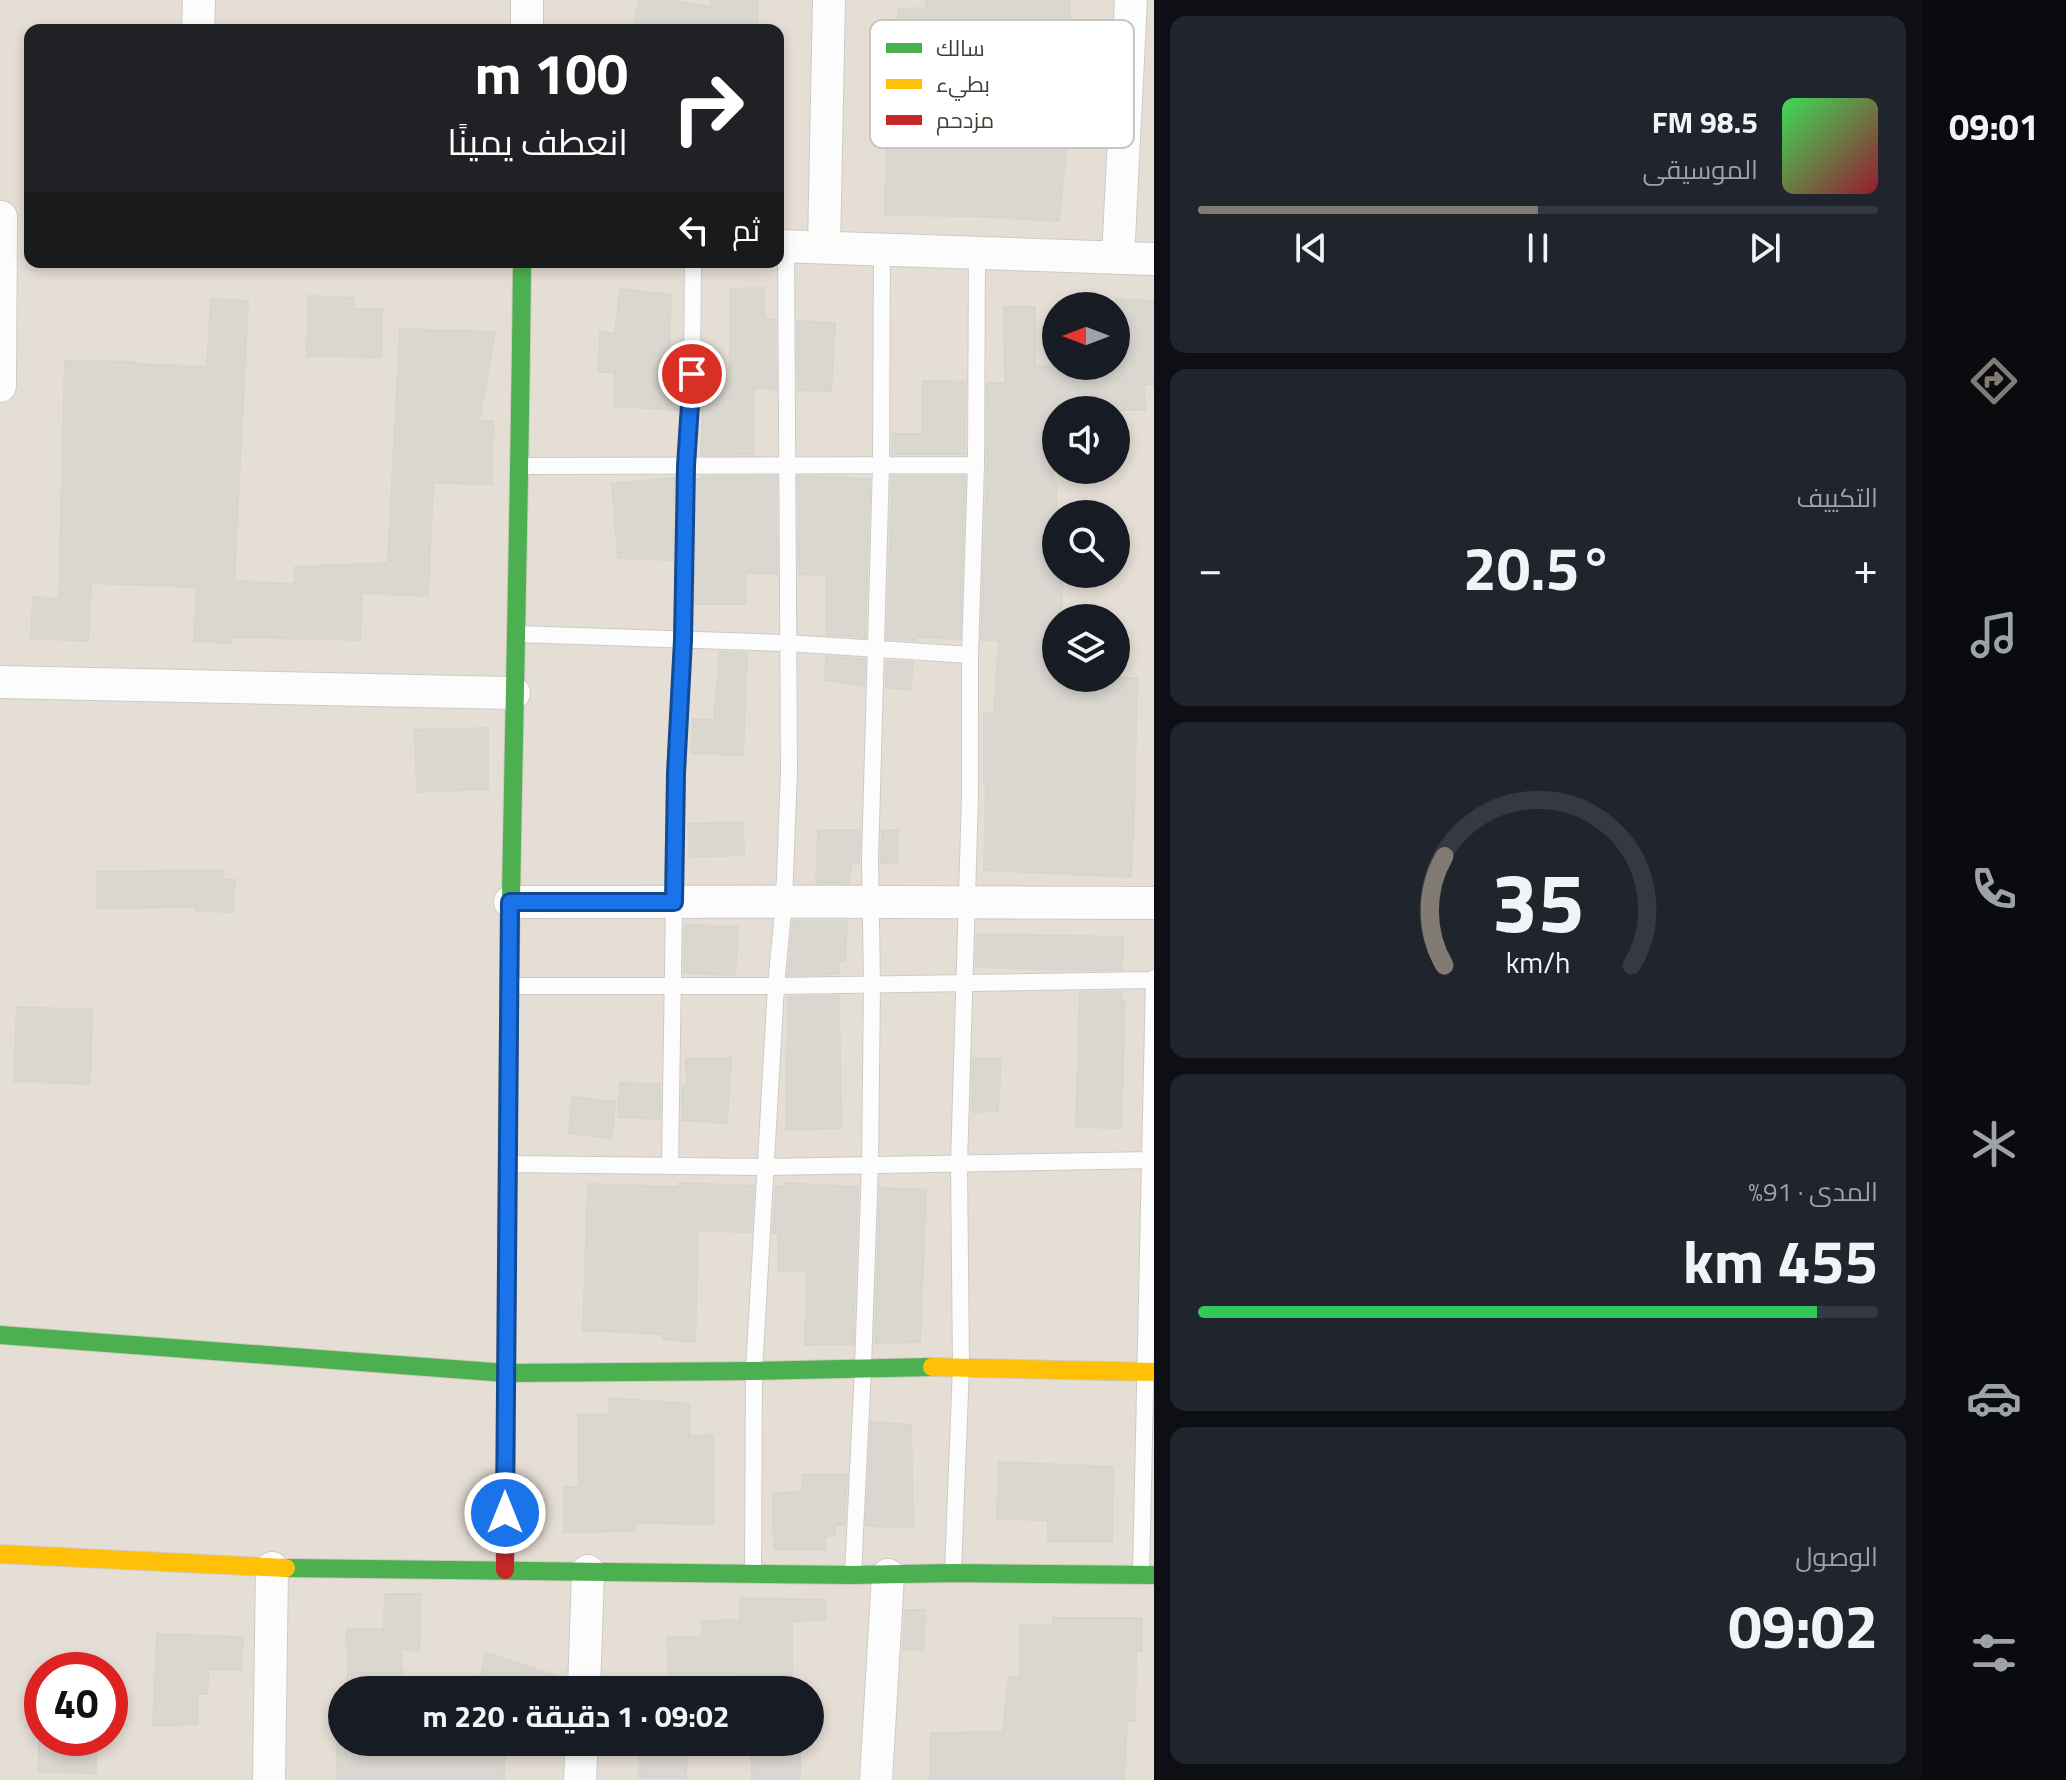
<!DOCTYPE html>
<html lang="ar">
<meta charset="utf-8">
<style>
body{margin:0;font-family:"Titillium Web",Cairo,sans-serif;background:#20242c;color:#f1f3f6;direction:rtl;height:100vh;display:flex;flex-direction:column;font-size:30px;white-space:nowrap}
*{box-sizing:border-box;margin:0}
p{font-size:26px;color:#9ea1a6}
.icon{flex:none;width:44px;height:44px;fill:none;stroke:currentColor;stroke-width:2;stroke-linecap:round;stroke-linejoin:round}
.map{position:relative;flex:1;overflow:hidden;direction:ltr}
.sheet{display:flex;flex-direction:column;gap:16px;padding:16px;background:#0d0f14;width:768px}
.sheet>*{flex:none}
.banner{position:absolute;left:24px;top:24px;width:760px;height:244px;border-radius:16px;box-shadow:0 4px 12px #0003;direction:rtl;background:#202124;color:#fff;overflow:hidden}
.needle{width:52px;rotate:270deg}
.tools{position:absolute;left:1042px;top:292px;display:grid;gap:16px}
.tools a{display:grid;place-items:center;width:88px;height:88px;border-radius:50%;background:#171b24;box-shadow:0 4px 12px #0003;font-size:40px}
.speed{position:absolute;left:24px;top:1652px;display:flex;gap:16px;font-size:40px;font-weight:700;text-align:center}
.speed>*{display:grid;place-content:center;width:104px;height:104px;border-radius:50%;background:#171b24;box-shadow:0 4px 12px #0003;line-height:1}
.speed .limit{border:12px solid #d22;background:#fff;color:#111}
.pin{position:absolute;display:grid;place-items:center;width:68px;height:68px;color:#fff;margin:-34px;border:4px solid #fff;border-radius:50%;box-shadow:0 2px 8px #0007}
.me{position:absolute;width:88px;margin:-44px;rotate:0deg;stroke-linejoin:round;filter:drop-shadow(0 0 6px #0008)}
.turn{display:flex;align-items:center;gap:28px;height:168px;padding:0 24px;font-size:36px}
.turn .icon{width:104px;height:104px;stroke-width:2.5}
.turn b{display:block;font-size:56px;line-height:68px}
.then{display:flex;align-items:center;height:76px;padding:0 24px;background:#0003;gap:16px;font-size:30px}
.big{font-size:60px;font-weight:700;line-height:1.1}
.sheet .widget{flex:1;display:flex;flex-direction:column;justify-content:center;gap:12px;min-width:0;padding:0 28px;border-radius:16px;background:#20242c}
.sheet .dial{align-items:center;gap:0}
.dial svg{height:208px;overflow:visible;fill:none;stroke:#363941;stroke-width:7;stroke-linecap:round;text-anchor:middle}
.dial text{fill:#f1f3f6;stroke:none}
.song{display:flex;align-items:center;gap:24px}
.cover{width:96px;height:96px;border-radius:12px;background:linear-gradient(135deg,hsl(130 70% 55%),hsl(350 70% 35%))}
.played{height:8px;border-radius:4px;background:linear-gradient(90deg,#827b73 50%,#363941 50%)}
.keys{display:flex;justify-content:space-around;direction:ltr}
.heat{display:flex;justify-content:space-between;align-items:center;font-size:44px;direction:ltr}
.charge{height:12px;border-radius:6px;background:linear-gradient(90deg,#34c759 91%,#363941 0)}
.trip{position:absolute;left:328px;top:1676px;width:496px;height:80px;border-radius:40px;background:#171b24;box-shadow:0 4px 12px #0003;font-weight:700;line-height:80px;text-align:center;direction:rtl}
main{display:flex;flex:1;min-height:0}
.tabs{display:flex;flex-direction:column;width:144px;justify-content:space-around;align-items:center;background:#090b0e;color:#9ea1a6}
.tabs .icon{width:56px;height:56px}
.tabs .selected{color:#827b73}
.tabs b{font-size:36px;color:#f1f3f6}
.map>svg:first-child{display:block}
.residential{fill:#e5ded5;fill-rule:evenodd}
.building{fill:#dad6d0;stroke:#d8d4ce;stroke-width:2}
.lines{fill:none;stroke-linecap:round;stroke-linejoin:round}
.lane-casing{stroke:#cecbc6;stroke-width:18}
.street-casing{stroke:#cecbc6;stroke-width:34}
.fast-casing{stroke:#d0cabe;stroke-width:20}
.slow-casing{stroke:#d0cabe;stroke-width:20}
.jam-casing{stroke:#d0cabe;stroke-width:20}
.lane{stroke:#fdfcfc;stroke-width:16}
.street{stroke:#fdfcfc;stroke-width:32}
.fast{stroke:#4caf50;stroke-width:18}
.slow{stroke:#ffc107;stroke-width:18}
.jam{stroke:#c62828;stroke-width:18}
.route-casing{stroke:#114b97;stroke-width:20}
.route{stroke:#1a73e8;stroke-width:14}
.key{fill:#fff;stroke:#c8c5c2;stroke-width:2}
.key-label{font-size:22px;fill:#463e34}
</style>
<main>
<nav class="tabs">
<b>09:01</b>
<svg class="icon selected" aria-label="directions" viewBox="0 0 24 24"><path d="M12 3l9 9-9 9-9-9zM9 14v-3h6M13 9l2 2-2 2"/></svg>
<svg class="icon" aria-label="music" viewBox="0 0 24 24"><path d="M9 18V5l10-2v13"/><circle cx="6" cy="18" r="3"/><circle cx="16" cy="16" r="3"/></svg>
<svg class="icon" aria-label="phone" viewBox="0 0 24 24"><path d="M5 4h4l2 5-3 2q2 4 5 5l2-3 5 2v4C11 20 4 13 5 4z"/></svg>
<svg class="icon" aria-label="climate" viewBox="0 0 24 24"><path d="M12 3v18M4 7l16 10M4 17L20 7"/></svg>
<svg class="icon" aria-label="car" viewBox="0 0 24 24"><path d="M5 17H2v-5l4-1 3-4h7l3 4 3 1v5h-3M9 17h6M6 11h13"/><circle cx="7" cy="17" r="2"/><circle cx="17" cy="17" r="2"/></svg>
<svg class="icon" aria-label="filters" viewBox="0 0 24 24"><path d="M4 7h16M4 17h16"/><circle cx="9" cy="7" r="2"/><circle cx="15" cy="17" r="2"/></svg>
</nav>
<section class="sheet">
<div class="widget">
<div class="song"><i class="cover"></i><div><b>98.5 FM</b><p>الموسيقى</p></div></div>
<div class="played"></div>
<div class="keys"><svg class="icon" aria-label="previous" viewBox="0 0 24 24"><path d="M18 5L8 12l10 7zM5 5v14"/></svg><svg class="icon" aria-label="pause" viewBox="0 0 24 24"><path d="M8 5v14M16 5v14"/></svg><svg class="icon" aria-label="next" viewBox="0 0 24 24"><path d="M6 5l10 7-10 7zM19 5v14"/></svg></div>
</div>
<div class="widget"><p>التكييف</p>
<div class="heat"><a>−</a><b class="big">20.5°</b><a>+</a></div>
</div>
<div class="widget dial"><svg viewBox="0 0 100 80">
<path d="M14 69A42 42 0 1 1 86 69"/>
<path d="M14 69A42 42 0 0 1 14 27" stroke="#827b73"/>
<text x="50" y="56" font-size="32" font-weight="700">35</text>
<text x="50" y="72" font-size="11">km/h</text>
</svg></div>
<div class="widget"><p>المدى · 91%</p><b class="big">455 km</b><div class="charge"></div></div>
<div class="widget"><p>الوصول</p><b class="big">09:02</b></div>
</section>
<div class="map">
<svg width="1154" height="1780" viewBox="0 0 1154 1780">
<rect width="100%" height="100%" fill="#f0ede8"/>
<path class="residential" d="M0 0H1154V1780H0ZM30 30H778V262H30ZM1056 306H1116V366H1056ZM1056 410H1116V470H1056ZM1056 514H1116V574H1056ZM1056 618H1116V678H1056ZM42 1670H110V1738H42ZM342 1690H810V1742H342Z"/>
<path class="building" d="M639 0H670L711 7V0H758L757 30H633Z
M926 0H1070L1067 110H1070L1059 221 974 216 885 215 887 132 960 133 962 68H898V9L926 8Z
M764 288 765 319 775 320 776 389 754 388 753 454 701 455 703 411H701L703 379H730V289Z
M620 289 671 295 668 378H681L679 410 614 406 615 372H599L600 332 615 333Z
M308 296 354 298V309H382L381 357 307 356Z
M211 299 248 301 234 581 295 584V567L388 563 400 329 495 332 479 421H493L492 484 433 483 428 596 362 593 360 640 232 637 231 643 194 641 197 587 91 583 88 641 31 638 33 597 59 599 65 361 135 362V364L207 367Z
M1116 299 1154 301V385L1144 384 1145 410H1055L1053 484H1056V574H1063L1061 618H1056V678H1137L1134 816 1131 877 984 870 986 785H984V713H994L999 640H981L987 465V383H1005L1004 307H1035V366H1116Z
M797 321 835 323 831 391 798 390Z
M923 381 965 382V454H892L893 434H922Z
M776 476 777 574 746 573V604H695L697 479H701V477Z
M798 476 870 479 865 637 827 635V575L799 574Z
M892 476H965L960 639 916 637V640L887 639Z
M672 478H675L673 560 618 558 612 484Z
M720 652 747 653 743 755 691 753 693 719 714 720Z
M826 657 865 659 864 685 825 680Z
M887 661 913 662 910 690 886 687Z
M488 728V789L417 792 415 730Z
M743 822 744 855 690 857 688 824Z
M821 830H860L859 863H851L849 883H816L818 831Z
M882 830H898V863H881Z
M222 870 223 879 235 880 233 912 196 911V907L97 908V872Z
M793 921H847L845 961H839V974L788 975Z
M685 925 738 927 735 975 684 973Z
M977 934 1123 937 1122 970H1081L976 967Z
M1080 992H1122V1002H1125L1121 1128 1076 1127Z
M839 996 841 1128 786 1130 788 997Z
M17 1007 92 1010 90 1084 14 1081Z
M731 1058 727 1123 682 1120V1086H687L686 1059Z
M973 1058 1001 1059 998 1111 972 1112Z
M620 1083 660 1084V1119L618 1117Z
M572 1097 615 1102 612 1138 569 1133Z
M679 1183 754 1186 751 1232 698 1231 695 1342 663 1339V1334L583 1330 588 1184 679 1187Z
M784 1183 858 1187 853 1344 805 1345 807 1271H778V1233H773L776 1187H784Z
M880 1188 926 1190 920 1342 875 1343Z
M610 1398 690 1404 689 1436 713 1435V1524L635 1523V1531L564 1532V1487H579L578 1415 609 1414Z
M871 1422 911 1425 913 1527 866 1526Z
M999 1462 1113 1467 1112 1542 1048 1541V1520L997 1519Z
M803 1474 847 1475 844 1525H835V1536H825V1550L774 1549 773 1493 802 1492Z
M385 1594H421L419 1652 401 1647 403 1690H348L347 1630 384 1629Z
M740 1598 825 1600V1620L792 1621V1676L669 1678 667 1638 702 1637V1621L740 1620Z
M905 1610H925L924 1650 903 1649Z
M1053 1618H1142V1651H1136L1135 1721H1127L1124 1780H930L931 1733 1003 1732 1009 1677 1020 1679V1625H1053Z
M157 1634 243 1637 241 1670 209 1669 207 1694H197L198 1724 153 1726Z
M485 1652 565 1679V1690H478Z
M337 1733H342V1742H516V1747L505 1746 504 1780H337Z
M39 1738H96V1773L39 1772Z
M640 1747H687L686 1778 639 1777Z
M800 1748V1778L752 1780 751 1749Z"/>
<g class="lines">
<defs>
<path id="lane" d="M522 466 976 465
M517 634 787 643 970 655
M510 986H776L1154 980
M508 1164 766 1167 1154 1160
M670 1165 676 773 683 640 686 466 692 374 693 262
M953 1571 961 1366 959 1164 970 796V655L976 465 977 253
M753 1572 754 1371 776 986 784 901 789 771 786 246
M853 1574 863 1368 870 1165 872 984 870 860 881 465 882 249
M1141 1574 1154 978"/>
<path id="street" d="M198 30 199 0
M527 30V0
M778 246 1154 259
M824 247 829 0
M1118 258 1131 0
M0 386 1 217
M0 682 514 693
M510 902C725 902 939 901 1154 903
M584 1690 588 1571
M269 1780 272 1568
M580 1780 582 1742
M876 1780 888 1575"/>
<path id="fast" d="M507 1199C509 887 519 574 522 262
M0 1335 506 1373 754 1371 932 1367
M286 1568 853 1575 953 1573 1154 1575"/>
<path id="slow" d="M932 1367 1154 1372
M0 1554 286 1568"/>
<path id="jam" d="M505 1570 507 1199"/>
</defs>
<use href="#lane" class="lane-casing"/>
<use href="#street" class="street-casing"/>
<use href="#fast" class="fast-casing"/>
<use href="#slow" class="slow-casing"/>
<use href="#jam" class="jam-casing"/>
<use href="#lane" class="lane"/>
<use href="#street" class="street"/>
<use href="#fast" class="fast"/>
<use href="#slow" class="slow"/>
<use href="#jam" class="jam"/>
</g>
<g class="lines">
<defs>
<path id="route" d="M505 1513 510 902H674L676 773 683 640 686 466 692 374"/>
</defs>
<use href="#route" class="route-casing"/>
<use href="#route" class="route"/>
</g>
<rect x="870" y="20" width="264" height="128" rx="12" class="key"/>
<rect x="886" y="43" width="36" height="10" fill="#4caf50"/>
<rect x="886" y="79" width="36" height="10" fill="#ffc107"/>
<rect x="886" y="115" width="36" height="10" fill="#c62828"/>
<g class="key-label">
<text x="936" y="56">سالك</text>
<text x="936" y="92">بطيء</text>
<text x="936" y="128">مزدحم</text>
</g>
</svg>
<div class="tools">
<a><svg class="needle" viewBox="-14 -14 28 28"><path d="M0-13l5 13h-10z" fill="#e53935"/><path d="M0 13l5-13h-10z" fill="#9ea1a6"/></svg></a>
<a><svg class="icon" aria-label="sound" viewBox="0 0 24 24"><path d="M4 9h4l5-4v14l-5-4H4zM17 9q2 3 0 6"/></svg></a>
<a><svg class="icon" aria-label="search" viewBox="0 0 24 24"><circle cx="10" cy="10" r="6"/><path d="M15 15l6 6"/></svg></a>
<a><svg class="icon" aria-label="layers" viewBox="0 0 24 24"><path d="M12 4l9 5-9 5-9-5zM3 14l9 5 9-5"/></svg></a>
</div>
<div class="speed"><div class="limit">40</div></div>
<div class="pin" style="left:692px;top:374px;background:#d93025"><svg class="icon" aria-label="arrive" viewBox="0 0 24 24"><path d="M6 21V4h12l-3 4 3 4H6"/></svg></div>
<svg class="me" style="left:505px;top:1513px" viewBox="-20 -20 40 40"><circle r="17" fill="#1a73e8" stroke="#fff" stroke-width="3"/><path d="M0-11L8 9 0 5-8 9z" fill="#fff"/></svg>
<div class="trip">09:02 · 1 دقيقة · 220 m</div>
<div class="banner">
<div class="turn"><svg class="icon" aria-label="right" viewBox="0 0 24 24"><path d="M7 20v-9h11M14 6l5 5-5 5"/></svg><div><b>100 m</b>انعطف يمينًا</div></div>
<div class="then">ثم<svg class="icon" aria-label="left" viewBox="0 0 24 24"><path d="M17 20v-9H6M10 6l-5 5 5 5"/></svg></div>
</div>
</div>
</main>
